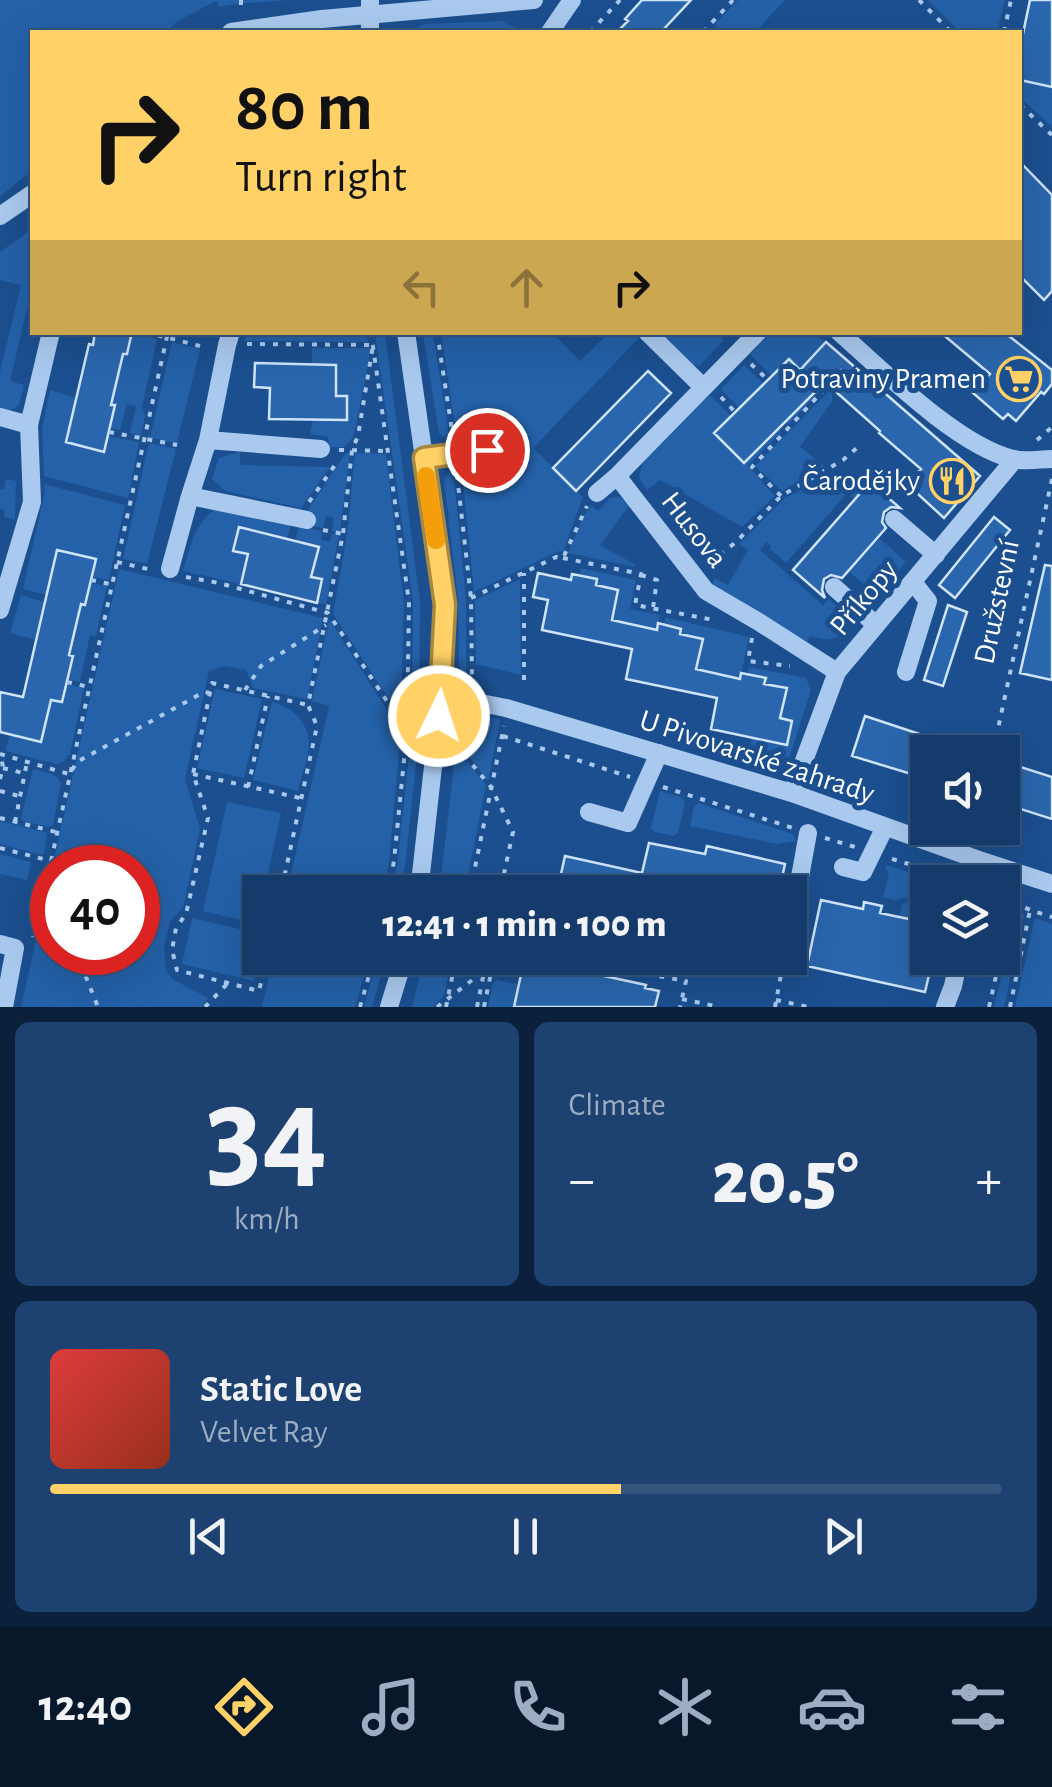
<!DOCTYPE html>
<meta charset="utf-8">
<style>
body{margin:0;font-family:"Alegreya Sans",sans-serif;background:#1d4271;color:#f1f3f6;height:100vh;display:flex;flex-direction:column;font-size:38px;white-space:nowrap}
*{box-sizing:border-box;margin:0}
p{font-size:32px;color:#9dadc1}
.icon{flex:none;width:55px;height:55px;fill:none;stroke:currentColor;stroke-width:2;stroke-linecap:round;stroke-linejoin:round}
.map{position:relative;height:1007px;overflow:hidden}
.details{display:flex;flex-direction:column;gap:15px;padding:15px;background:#0b203b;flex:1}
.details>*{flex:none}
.top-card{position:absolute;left:30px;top:30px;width:992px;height:305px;border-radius:0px;box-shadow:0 10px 40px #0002,0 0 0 2px #33557e;background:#ffd166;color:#111;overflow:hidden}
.controls{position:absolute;left:910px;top:735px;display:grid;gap:20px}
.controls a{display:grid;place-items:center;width:110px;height:110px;border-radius:0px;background:#143b6b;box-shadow:0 10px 40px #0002,0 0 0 2px #33557e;font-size:50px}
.speed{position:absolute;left:30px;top:845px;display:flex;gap:20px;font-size:50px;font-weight:700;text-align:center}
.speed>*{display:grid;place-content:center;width:130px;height:130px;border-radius:50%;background:#143b6b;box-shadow:0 10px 40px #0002,0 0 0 2px #33557e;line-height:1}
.speed .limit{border:15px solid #d22;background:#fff;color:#111}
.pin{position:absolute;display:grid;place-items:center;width:85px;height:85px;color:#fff;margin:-42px;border:5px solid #fff;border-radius:50%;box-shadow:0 2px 10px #0007}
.me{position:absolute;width:110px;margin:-55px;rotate:4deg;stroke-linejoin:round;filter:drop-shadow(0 0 8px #0008)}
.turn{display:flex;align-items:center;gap:35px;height:210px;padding:0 40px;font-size:45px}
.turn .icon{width:130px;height:130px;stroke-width:2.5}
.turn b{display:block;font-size:70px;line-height:85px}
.lanes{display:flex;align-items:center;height:95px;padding:0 40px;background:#0003;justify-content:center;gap:50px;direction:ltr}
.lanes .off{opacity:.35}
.big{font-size:75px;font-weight:800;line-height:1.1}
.details .tile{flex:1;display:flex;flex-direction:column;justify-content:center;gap:15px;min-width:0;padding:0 35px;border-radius:15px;background:#1d4271}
.details .dial{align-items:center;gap:0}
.dial b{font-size:130px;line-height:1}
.song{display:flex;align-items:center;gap:30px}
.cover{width:120px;height:120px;border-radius:15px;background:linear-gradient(135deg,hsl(0 70% 55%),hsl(10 70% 35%))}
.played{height:10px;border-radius:5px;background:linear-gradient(90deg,#ffd166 60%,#33557e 60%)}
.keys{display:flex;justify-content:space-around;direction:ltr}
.heat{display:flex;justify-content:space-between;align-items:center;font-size:55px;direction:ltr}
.details .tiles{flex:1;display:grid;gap:15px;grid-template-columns:1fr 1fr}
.tile:last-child{grid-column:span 2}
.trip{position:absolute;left:242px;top:875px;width:565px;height:100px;border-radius:0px;background:#143b6b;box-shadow:0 10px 40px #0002,0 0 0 2px #33557e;font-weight:800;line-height:100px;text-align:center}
.menu{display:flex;height:160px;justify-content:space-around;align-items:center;background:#08182b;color:#9dadc1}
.menu .icon{width:70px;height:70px}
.menu .current{color:#ffd166}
.menu b{font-size:45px;color:#f1f3f6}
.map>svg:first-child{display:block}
.green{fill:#2461a8;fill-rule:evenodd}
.building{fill:#2a66ad;stroke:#cfe3fa;stroke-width:2.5}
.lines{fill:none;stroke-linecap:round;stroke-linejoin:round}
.path{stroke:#a9c9ee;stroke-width:4;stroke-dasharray:5 8;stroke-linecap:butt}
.minor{stroke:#a9c9ee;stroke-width:18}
.route-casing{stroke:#a68842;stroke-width:25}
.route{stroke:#ffd166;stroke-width:18}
.slow{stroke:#f59e0b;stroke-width:18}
.labels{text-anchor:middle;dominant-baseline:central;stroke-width:10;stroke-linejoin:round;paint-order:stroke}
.poi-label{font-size:30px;fill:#fff;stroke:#1b4f8f;text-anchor:end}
.street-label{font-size:30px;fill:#fff;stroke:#1b4f8f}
</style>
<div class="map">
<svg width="1052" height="1007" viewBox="0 0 1052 1007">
<rect width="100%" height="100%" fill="#1b4f8f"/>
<path class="green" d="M0 0H286C264 3 240 2 219 7L216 1 178 21 166 32H32V171L0 196Z
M738 0H785L755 32H713L717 28 715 24Z
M928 0H1005L997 32H960Z
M502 21 523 32H410L424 24Z
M1020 80 1052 87V127L1020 97Z
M32 229V287L10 381 24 385 19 405 9 411 0 409V372L21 285 0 280V252Z
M366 332 368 342 244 341 249 333Z
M716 332 724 340 699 366 693 365 665 338 670 333Z
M132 333 157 339 142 407 145 416 141 436 130 433 136 406 127 404 120 430 110 428 111 405 123 354H127Z
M375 333H385L420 601 419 727H412L413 602Z
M423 333H433L450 440 439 434Z
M441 333H553L580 361 609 333H636L640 337 533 448 583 497 563 552 559 551 474 592 461 462 470 459 471 479 520 472 515 424 467 425 469 447 458 445Z
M771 333H814L826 342 815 354 830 367 841 355 848 361 789 424 786 421 789 360 772 376 750 354Z
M172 342 200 349 177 443 150 438Z
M312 348H371L354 436 344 447H329L328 437 310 434 313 419H347V396H336V365L312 364Z
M744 365 764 384 739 408 721 389Z
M832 388V401L800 447 824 466 782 491 755 466Z
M50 390 80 399 71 420 66 443 104 451 108 436 139 442 128 498 44 476 42 429Z
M710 395 731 416 714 433 743 462 778 429 781 432 748 466 775 496 742 527 660 480 647 490 639 477 642 464Z
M149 443 176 449 147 564 123 559Z
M240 452V465L330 467 301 508 225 491 212 479 219 458Z
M346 453H350L340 532 332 531 334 518 326 516 323 528 313 526 315 513 307 511Z
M355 453 386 454 404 603 401 717 333 614 347 535Z
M453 468 466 600V680L461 674 459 662 458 600 444 479Z
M863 474 870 482 855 499 847 493 786 563 770 549 771 546 767 542 760 550 823 605 829 599 853 621C838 639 834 643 810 636L807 642 717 590 713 586 714 578 728 585 748 550 739 544 785 498 829 476 851 488Z
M6 479 16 481 15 520 4 517 5 510 0 509V489L4 490Z
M44 484 125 505 109 580 91 577 95 559 57 550 52 573 50 596 23 589 45 491Z
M618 497 631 503 600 545 636 565 635 567 568 553 584 515 592 506 598 511 610 498Z
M214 510H228L291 525 287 539 239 527 234 550 248 554 241 584 183 571C190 548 194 525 214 510Z
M299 526 322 531 321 540 330 542 332 534 339 535 326 605 317 603 322 579 311 577 319 547 295 541Z
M878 537 906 562 877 595 848 571Z
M581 568 636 580 630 609 660 615 657 630 612 620 618 590 596 585 579 576Z
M119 569 323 618 307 699 253 688 246 670 225 666 209 671 185 779 200 829 183 908 170 922 164 947 166 970 172 979 208 998 201 1007H21ZM52 868H138V952H52Z
M520 579 521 675 476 664 475 600Z
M90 583 107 586 96 636 90 635 80 682 67 680 73 657 69 655 81 604H85Z
M21 595 45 602 36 640 10 633Z
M665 617 749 637 740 679 696 669 702 639 680 634 681 629 664 625Z
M329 619 401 732 389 863 382 892H287L329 706 312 701Z
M749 667 806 678 811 690 789 759 782 765 754 758V752L749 750 752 737 780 718 787 689 764 684 765 678 747 674Z
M67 684 84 688 70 754 63 762 56 764 5 751 10 735 41 742 51 700 62 702Z
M215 689 262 699 244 778 197 768Z
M272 702C290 706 308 721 309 742 309 757 301 776 298 791L253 780Z
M470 715H485L500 720 488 781 456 740 460 723Z
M411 737H419L405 866 399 892H391L397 867Z
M456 747 486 785 466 886 459 892 440 886Z
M33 769C44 772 56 772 61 783L53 825 49 827 23 821 21 818Z
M660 791 683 798 685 803 678 833 674 836 655 832 651 828Z
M227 802 281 813 264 892H260L257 924 203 911Z
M698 803 793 834 796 841 777 844 690 826 694 806Z
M0 821 47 833 44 854 41 855 0 844Z
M0 854 31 862 27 880 0 874Z
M885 865H886L940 882H928L927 893 895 900 883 897 889 875Z
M927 897V923L899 917 902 904Z
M1017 911 1024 915 1004 1007H994Z
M192 918 260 934V956L254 981 182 964Z
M1035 918 1052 924V1007H1015Z
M273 958H369L355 1007H262Z
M377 958H386L372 1007H364Z
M424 958H452L444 995 433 1007H412Z
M497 980 519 985 514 1007H488L493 983Z"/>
<path class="building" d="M642 0H691L661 32H617L628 21 625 19Z
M1030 0H1052V87L1020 80V48Z
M1020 162 1052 195V291L1044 300 1020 276Z
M95 332H132L127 354H123L111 405H115L104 452 66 442 89 344 93 345Z
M940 332H1004L1052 370V384L1044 394 1041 392 1016 421 1008 414 1003 419 973 393 990 374Z
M826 342 980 476 944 518 907 484 921 469 879 433 880 431 825 382 744 463 714 433 789 359 800 370Z
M255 363 336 365V396H347V420L269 419 270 388 254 387Z
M648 371 671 393 576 491 553 468Z
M506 433 509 465 488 466V464L498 457 499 451 496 443 486 439 485 435Z
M870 482 900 508 891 507 884 512 882 522 886 528 842 578 831 575 824 579 822 590 825 598 793 570Z
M994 517 1010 530 955 598 939 585Z
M239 527 319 547 311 577 322 579 317 603 241 584 248 554 233 551Z
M57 550 96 559 85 605 81 604 69 655 73 656 62 702 51 700 41 742 0 732V692L23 697Z
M1045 565 1052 566V680L1020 673Z
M538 573 571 580 572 574 597 579 596 585 618 590 612 620 657 630 658 623 681 629 680 634 703 639 696 669 740 679 741 673 766 678 764 684 787 688 780 718 792 721 787 745 711 729 717 698 626 679 632 649 542 630 548 600 533 597Z
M948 605 967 612 943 686 924 680Z
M865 716 965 749 964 752H928V779L852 756Z
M1002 761 1052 777V819L1002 803Z
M649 843 705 854 707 846 785 864 779 892H557L565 856 642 873Z
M821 900 863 909 864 902 882 906 880 913 928 923V958H933L925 992 807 966Z
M530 960 646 985 645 988 659 991 655 1007H514L524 961 529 962Z"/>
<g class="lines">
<path class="path" d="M241 0V8
M919 0 951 32
M590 32 620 0
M703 32 733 0
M1004 32 1011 0
M1020 105 1052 135
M145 332 200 346
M371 332 409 602 407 730 394 861 388 892
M437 332 453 437
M247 344 373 345 358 436 352 450 343 534 308 705 317 726 281 892
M751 364 768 380
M721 397 735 412
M109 432 177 445
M1037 440 1052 427
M339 450 389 451
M457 475 471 598 472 680
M781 496 752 467 847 365
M309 502 335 465
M323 530 343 534
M563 558 641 574 635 605 714 620
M117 562 152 570
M710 563 736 542 781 496 843 460 858 447
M641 575 657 580 653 608
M186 577 219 583 328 613 405 728
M91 580 110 584
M471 598 556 557 563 558 587 506
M752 638 748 661 790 666
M524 680V573
M67 682 89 687
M245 690 261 666 326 625
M503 736 630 777
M996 738 1052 479
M456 745 491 787 513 832 500 892
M0 754 69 774
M3 768 23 773
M72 770 77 762 204 692 210 693
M193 774 300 798
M0 779 3 768 1 755
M248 787 268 696
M663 787 793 828
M0 791 19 796
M0 818 56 832
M15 822 27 762
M825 838 855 847
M0 848 51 861 33 937
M892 859 955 878
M51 861 168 332
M47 880 52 893
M470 892 504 726
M1002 896 1030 910 1052 917
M1002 945 1012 901
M76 952 98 1007
M267 958 259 991 177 970 172 950 176 928 186 914 208 818 193 774 212 683 308 705
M557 958 686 981 680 1007
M682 999 720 1007
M776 1000 808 1007
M205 1007 228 983
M360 1007 374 958
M437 1007 484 971 487 958
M446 1007 456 958
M477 1007 484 972
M484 1007 494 958
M775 1007 784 958
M989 1007 1000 958
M1010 1007 1030 910"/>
<path class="minor" d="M231 32 322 19 534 0
M370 32V0
M550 32 572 0
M0 216 32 194
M406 332 445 605 441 695 419 892
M647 332 703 387
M839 332C882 370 958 446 1013 459 1025 462 1040 459 1052 459
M0 417 29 425
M208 440 321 449
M424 458 487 451
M617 476 706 591 759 622 837 672
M597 493 617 476 758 332
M190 496 307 520
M894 519 936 555
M170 569 190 496 208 440 227 345 231 332
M834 587 876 625
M0 610 32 502 29 425 51 332
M906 672 928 601 913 582
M441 695 506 708 792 793 979 860 1052 884
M792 793 837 672 1015 459
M589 812 628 823 659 753
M843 867 863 872 885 827
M974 882 979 860
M794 910 808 833
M0 944 15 948 4 1007
M389 1007 404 958
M945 1007 953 986 959 958"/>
</g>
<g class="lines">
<defs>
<path id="route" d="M439 716 445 605 424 458 487 450"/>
</defs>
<use href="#route" class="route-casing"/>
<use href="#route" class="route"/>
<path class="slow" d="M426 476 436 540"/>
</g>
<defs>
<symbol id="supermarket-ring" viewBox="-11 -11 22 22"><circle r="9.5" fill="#1b4f8f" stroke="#ffd166" stroke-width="1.5"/><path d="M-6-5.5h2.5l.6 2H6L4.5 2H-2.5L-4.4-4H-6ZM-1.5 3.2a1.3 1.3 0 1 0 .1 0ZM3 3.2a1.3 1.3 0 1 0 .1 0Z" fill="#ffd166"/></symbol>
<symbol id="restaurant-ring" viewBox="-11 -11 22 22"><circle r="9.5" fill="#1b4f8f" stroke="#ffd166" stroke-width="1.5"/><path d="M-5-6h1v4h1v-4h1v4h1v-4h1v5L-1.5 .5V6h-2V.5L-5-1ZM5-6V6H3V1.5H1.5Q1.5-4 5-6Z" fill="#ffd166"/></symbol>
</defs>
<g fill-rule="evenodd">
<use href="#supermarket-ring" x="994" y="354" width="50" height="50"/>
<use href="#restaurant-ring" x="927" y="456" width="50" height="50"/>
</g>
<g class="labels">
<g class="poi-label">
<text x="986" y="379">Potraviny Pramen</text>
<text x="920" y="481">Čarodějky</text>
</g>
<g class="street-label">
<text transform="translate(694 530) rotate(52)">Husova</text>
<text transform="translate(864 598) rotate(-50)">Příkopy</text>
<text transform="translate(997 602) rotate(-78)">Družstevní</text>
<text transform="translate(757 757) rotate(18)">U Pivovarské zahrady</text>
</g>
</g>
</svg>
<div class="controls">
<a><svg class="icon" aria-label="sound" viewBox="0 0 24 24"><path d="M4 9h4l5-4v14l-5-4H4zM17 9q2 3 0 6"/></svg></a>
<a><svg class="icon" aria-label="layers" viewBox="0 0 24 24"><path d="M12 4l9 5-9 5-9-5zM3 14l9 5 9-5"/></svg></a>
</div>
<div class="speed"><div class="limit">40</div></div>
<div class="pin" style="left:487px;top:450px;background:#d93025"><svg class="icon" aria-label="arrive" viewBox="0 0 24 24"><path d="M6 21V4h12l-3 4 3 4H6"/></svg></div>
<svg class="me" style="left:439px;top:716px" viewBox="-20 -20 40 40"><circle r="17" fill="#ffd166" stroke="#fff" stroke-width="3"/><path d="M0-11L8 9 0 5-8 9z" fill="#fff"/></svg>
<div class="trip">12:41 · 1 min · 100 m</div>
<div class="top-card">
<div class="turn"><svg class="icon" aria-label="right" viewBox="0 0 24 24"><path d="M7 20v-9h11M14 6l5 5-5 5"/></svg><div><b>80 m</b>Turn right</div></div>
<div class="lanes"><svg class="icon off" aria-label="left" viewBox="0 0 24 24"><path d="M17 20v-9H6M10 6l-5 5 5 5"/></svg><svg class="icon off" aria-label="ahead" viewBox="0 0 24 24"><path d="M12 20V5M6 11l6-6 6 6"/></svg><svg class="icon" aria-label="right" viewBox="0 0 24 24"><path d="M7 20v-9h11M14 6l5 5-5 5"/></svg></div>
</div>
</div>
<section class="details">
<div class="tiles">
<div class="tile dial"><b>34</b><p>km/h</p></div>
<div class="tile"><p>Climate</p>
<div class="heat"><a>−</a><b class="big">20.5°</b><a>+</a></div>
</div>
<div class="tile">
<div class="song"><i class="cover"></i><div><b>Static Love</b><p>Velvet Ray</p></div></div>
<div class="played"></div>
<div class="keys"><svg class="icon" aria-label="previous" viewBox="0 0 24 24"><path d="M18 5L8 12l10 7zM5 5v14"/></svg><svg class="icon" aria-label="pause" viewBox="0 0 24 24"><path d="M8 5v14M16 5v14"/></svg><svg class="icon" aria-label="next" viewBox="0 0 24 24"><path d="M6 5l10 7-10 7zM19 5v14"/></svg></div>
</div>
</div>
</section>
<nav class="menu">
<b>12:40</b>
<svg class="icon current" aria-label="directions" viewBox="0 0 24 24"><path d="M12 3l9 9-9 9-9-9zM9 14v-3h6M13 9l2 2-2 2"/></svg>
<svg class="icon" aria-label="music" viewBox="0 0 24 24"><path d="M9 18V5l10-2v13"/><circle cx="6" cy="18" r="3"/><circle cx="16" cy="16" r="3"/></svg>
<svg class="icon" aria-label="phone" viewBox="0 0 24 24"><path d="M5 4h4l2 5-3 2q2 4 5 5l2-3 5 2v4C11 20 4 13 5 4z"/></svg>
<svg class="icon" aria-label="climate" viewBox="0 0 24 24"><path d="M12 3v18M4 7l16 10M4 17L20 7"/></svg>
<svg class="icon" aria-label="car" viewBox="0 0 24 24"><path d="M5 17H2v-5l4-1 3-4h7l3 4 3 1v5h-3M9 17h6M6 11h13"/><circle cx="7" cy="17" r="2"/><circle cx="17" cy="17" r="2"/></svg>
<svg class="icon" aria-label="filters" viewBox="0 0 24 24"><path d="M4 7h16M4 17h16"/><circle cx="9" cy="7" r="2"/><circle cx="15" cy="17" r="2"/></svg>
</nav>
